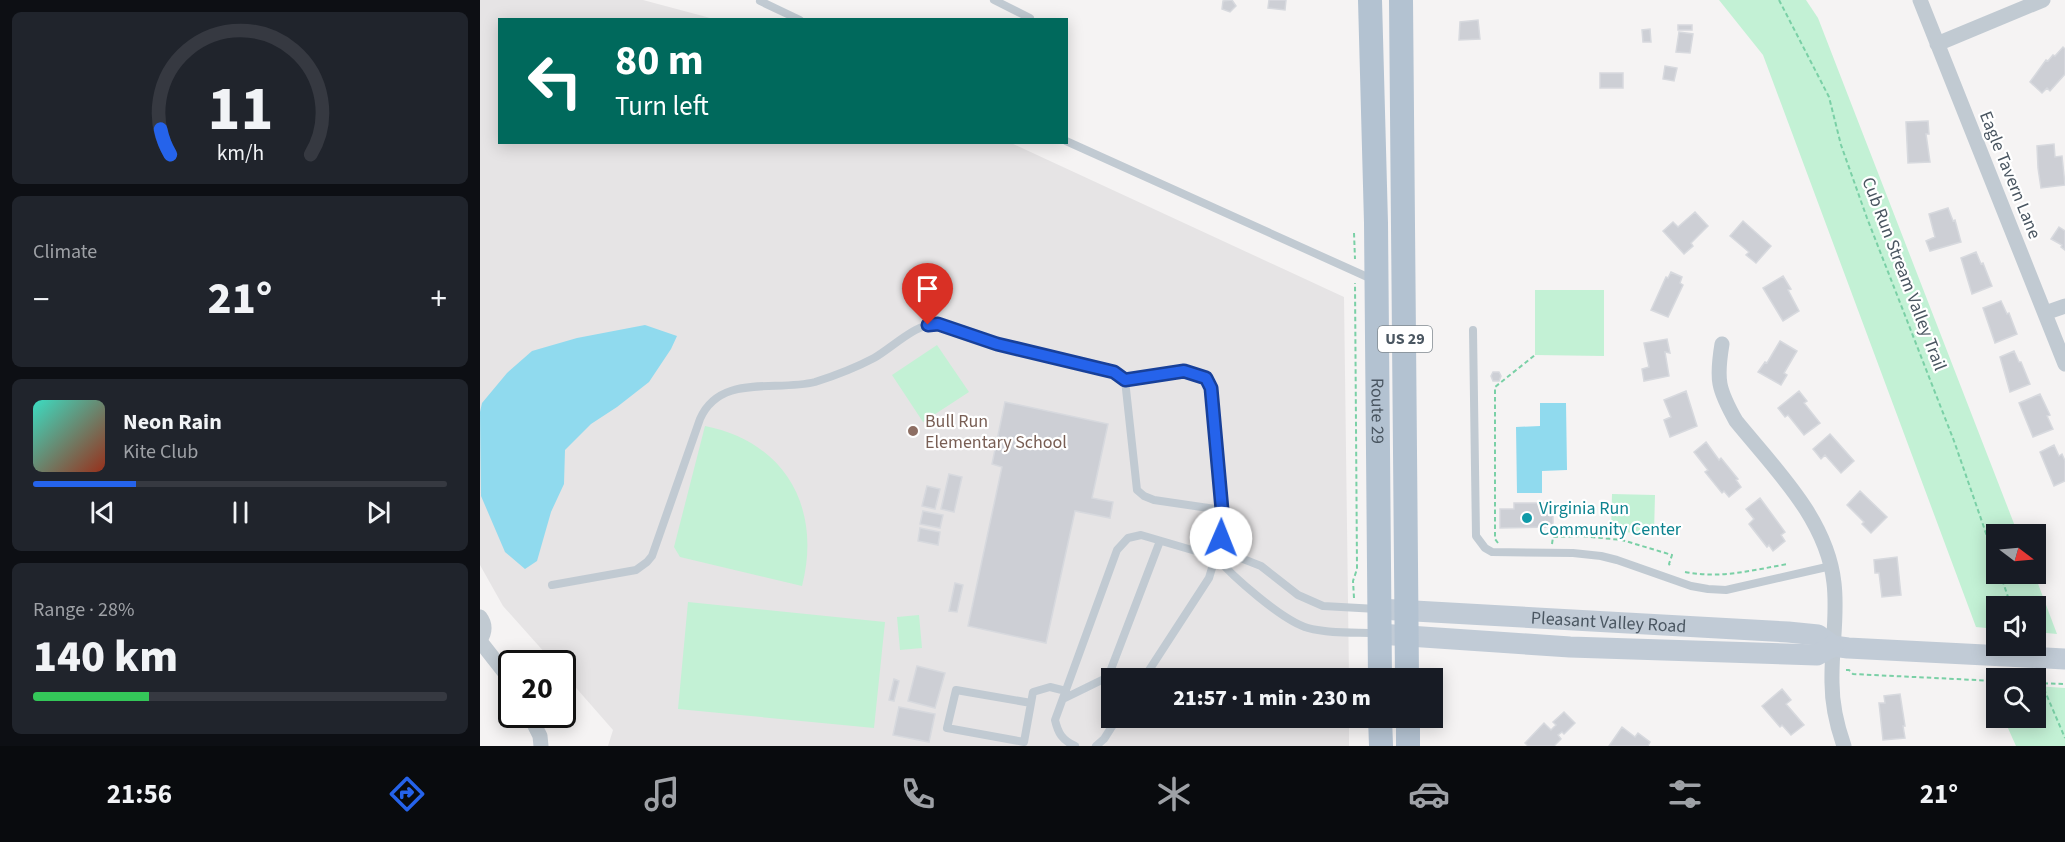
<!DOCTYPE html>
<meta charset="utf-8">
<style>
body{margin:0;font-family:"Source Sans 3",sans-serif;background:#20242c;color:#f1f3f6;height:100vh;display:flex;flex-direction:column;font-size:22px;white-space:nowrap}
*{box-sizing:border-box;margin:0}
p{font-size:20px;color:#9ea1a6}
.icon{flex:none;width:33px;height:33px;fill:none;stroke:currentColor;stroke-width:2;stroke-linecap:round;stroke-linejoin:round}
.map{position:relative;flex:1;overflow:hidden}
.sheet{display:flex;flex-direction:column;gap:12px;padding:12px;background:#0d0f14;width:480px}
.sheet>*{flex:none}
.guide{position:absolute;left:18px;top:18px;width:570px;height:126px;border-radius:0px;box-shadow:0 3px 15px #0003;background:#00695c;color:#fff;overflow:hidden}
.needle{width:39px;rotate:106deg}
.tools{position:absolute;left:1506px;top:524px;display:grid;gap:12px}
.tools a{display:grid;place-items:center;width:60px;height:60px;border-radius:0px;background:#171b24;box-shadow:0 3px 15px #0003;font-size:30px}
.speed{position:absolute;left:18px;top:650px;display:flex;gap:12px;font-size:30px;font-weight:700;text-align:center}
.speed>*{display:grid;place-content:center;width:78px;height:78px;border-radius:50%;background:#171b24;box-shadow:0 3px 15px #0003;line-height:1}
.speed .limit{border:3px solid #111;border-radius:9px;background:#fff;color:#111}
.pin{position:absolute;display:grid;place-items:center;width:51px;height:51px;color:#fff;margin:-62px -26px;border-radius:50% 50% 50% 0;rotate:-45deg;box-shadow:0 0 6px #0007}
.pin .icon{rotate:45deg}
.me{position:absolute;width:66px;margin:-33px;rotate:1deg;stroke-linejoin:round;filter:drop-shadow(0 0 4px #0008)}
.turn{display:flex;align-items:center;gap:21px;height:126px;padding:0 18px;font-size:27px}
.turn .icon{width:78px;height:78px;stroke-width:2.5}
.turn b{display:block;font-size:42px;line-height:51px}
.big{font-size:45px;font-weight:800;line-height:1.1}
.sheet .widget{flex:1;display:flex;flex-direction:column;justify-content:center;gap:9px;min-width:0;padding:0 21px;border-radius:9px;background:#20242c}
.sheet .dial{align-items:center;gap:0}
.dial svg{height:156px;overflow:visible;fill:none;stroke:#363941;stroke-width:7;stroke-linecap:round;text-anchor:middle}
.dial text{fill:#f1f3f6;stroke:none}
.song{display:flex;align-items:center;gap:18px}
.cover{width:72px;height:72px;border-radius:9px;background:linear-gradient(135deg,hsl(170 70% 55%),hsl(10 70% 35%))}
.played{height:6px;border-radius:3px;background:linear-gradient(90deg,#2563eb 25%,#363941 25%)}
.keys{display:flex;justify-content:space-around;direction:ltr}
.heat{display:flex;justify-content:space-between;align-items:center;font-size:33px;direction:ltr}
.charge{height:9px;border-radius:4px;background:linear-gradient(90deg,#34c759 28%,#363941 0)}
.trip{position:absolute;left:621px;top:668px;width:342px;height:60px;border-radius:0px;background:#171b24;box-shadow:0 3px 15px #0003;font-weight:800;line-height:60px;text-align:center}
.menu{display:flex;height:96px;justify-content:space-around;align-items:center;background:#090b0e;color:#9ea1a6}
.menu .icon{width:42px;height:42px}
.menu .selected{color:#2563eb}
.menu b{font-size:27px;color:#f1f3f6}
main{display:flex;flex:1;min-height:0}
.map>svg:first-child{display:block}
.education{fill:#e6e4e5}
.green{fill:#c3f1d5}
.water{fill:#90daee}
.building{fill:#cdcfd5;stroke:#d7d9de;stroke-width:1.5}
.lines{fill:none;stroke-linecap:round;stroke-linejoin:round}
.path{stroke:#7ad0a6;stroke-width:2;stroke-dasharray:4.5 3;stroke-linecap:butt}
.service{stroke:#c1cad2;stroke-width:8}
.minor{stroke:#c1cad2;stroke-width:15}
.secondary{stroke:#c1cbd6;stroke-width:21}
.primary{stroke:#b3c2d1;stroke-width:24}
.route-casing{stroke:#184099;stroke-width:15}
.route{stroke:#2563eb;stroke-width:10}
.education-dot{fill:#8d6e63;stroke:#fff;stroke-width:2}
.culture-dot{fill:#0f9aa8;stroke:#fff;stroke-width:2}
.labels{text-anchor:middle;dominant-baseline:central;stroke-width:4.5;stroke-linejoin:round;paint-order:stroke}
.shield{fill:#fff;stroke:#808990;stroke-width:1.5}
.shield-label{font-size:16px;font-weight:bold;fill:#4a5661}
.street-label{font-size:18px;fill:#4a5661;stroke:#fff}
.education-label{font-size:18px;fill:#785e54;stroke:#fff;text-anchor:start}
.culture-label{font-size:18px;fill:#0d838f;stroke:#fff;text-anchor:start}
</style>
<main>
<section class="sheet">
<div class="widget dial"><svg viewBox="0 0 100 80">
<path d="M14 69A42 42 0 1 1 86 69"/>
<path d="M14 69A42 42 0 0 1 9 56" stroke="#2563eb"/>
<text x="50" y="56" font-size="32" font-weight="700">11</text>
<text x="50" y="72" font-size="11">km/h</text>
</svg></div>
<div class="widget"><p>Climate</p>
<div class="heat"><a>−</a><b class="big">21°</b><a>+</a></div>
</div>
<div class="widget">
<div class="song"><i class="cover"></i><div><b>Neon Rain</b><p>Kite Club</p></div></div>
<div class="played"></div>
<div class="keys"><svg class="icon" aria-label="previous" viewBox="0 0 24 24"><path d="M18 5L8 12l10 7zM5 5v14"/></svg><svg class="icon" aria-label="pause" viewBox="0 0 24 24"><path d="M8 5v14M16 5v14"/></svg><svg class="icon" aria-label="next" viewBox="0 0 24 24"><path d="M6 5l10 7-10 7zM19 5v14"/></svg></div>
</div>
<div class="widget"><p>Range · 28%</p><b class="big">140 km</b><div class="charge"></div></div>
</section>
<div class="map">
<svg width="1585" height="746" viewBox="0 0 1585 746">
<rect width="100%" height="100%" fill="#f5f3f3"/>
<path class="education" d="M0 0H163L234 19 20 20V142L531 143 864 297 869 678H632V717H869V746H128L133 730 83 673 82 663H74L23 606 0 565Z"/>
<path class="green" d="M1239 0H1326L1338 18 1538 534H1516V573H1554L1577 634 1556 632V606H1516V629L1496 627 1283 55Z
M1055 290H1124V356L1055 355Z
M457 345 489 392 443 422 412 375Z
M225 426C306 442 342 509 322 586L200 557 194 547Z
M1132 494 1175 495 1174 533 1131 532Z
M208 602 405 622 394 728 198 709Z
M439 615 442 648 420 650 417 617Z
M1556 686 1585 688V746H1536L1523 717H1556Z"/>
<path class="water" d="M165 325 197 336 191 349 169 382 137 407 111 424 85 450 84 484 71 512 57 561 45 569 25 552 1 496 0 412 2 403 27 373 52 351 97 338Z
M1060 403H1086L1087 470 1062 471V493H1037L1036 427 1060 426Z"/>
<path class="building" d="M752 0 756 6 750 12 742 9 743 1Z
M789 0H806L805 10 788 8Z
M998 20 1000 39 979 40 980 22Z
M1198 25H1212V30H1198Z
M1170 29 1171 42H1163L1162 30Z
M1199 32 1213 34 1210 53 1196 52Z
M1583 47 1585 49V74L1570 91 1567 88 1562 93 1550 82 1566 60 1568 61 1573 55 1575 56Z
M1185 66 1197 68 1194 81 1183 79Z
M1120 73H1143V88H1120Z
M1448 121 1449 134H1446L1450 162 1428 163 1426 122Z
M1574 144 1575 157 1582 156 1585 185 1561 188 1558 168 1557 146Z
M1468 208 1473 221 1475 220 1481 242 1450 251 1446 241 1455 237 1449 214Z
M1215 212 1228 226 1211 243 1213 246 1204 254 1183 231 1193 222 1198 227Z
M1263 221 1291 246 1276 263 1266 255 1269 252 1250 236Z
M1579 227 1585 231V250L1581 247 1582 245 1571 239Z
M1496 252 1501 264 1503 263 1512 286 1492 294 1481 258Z
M1191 272 1202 277 1200 283 1203 285 1188 317 1171 310 1186 277 1188 278Z
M1303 276 1311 289 1308 290 1319 311 1303 321 1283 288Z
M1521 301 1527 314 1529 313 1537 334 1515 343 1503 308Z
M1187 339 1190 353 1185 352 1189 376 1164 381 1162 369 1169 367 1164 343Z
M1300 341 1317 351 1304 373 1307 375 1301 385 1278 372 1285 362 1287 363Z
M1534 351 1539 362H1541L1550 384 1530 392 1520 357Z
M1013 372H1019L1021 376 1019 381H1013L1011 376Z
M1206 391 1217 426 1190 437 1184 420 1191 417 1184 400Z
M1319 391 1327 401 1324 403 1340 423 1324 435 1308 415 1305 417 1298 408Z
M1560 394 1570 415 1567 416 1573 429 1553 437 1539 403Z
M525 402 628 424 612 498 633 502 630 518 595 511 566 643 488 626 522 467 512 464Z
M1350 434 1374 461 1361 473 1345 455 1341 459 1333 449Z
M1226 442 1239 460 1241 458 1258 479 1256 480 1261 487 1249 497 1244 491 1242 493 1225 472 1228 470 1214 452Z
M1574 445 1579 456 1582 454 1585 461V481L1574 486 1560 452Z
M469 474 482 477 474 512 461 509Z
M447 486 460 489 455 509 442 506Z
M1380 491 1407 517 1391 533 1382 524 1384 522 1367 505Z
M1280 498 1305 532 1301 535 1305 541 1293 551 1289 545 1287 547 1269 524 1274 519 1266 509Z
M1034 503H1065V509H1073V527L1020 528V509H1034Z
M443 511 463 515 460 528 440 524Z
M440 528 460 532 458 545 438 541Z
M1417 557 1421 595 1402 597 1399 573H1395L1394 560Z
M475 583 483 585 477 612 469 611Z
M437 666 465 673 455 708 428 701Z
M414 679 419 681 414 701 409 700Z
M1302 689 1311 700 1306 704 1324 725 1311 735 1302 725 1300 727 1282 706Z
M1420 694 1425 726H1423L1425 738 1403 740 1399 703H1405L1404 696Z
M419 707 455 714 449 742 413 735Z
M1084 712 1095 723 1084 734 1082 732 1078 735 1081 739 1074 746H1048L1045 743 1064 723 1071 730 1076 725 1073 722Z
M1142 727 1155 737 1158 733 1170 742 1168 746H1129Z"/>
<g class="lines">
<path class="path" d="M1299 0 1349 97 1361 145 1387 218 1474 441 1516 562
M874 233 875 259
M1018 543 1015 539V387L1055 355
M1072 544 1073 537 1101 536 1142 540 1192 555 1189 564 1191 567
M1205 572C1242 579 1272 570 1308 564
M1520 573 1531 606
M874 598 873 581 877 569 875 283
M1366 670H1369L1373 674 1516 681
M1558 675 1585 738
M1556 683 1585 684"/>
<path class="service" d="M514 0 550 18 549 20
M280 1 320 20
M586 141 894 280
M993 330 996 536 1005 548 1012 552 1093 553 1121 556 1137 560 1211 586 1228 589 1246 590 1351 566
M645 380 657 490 664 496 674 500 742 510
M736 557C753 577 803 621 828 628 850 634 875 632 898 633
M72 585 156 570 167 562 172 556 220 419C240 373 296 392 335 382 354 376 377 367 394 358 412 348 437 322 458 324 478 327 499 339 519 344 557 354 596 363 635 372L645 380 703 371 726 378 731 388 742 510 741 538 729 578 664 678
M583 699 628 677 680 541
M551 703 476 690 467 728 544 742 553 692 570 687 586 691
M595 746C582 740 578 733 575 720L637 550 648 538 661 535 736 557H758L781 566 818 595 843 606 897 609
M616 746 624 739 638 717"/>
<path class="minor" d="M1440 0 1585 364
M1457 44 1563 0
M1565 313 1585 306
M1242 344C1236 380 1238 389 1256 421 1295 469 1347 519 1354 583 1358 616 1351 650 1352 683 1352 705 1357 726 1364 746
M0 617C6 625 5 632 0 640
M0 641 32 682
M49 714 60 736 61 746"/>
<g class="secondary">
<path id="s1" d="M899 609 1308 632 1338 635 1353 646 1368 648 1585 659"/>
<path d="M899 634 1090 647 1337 655 1353 646"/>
</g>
<g class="primary">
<path id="s2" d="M890 0 896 223 900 678"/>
<path d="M921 0 927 678"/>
<path d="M900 717 901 746"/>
<path d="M928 717V746"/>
</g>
</g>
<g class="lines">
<defs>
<path id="route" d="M448 325 458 324 517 344 634 372 645 380 704 371 726 378 731 388 742 510 741 538"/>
</defs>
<use href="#route" class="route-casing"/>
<use href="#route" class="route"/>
</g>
<circle class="education-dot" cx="433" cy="431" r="6"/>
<circle class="culture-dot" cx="1047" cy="518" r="6"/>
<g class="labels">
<rect class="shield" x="898" y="326" width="54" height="26" rx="4.5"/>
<g class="shield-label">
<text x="925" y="339">US 29</text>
</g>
<g class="street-label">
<text transform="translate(1530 175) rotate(68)">Eagle Tavern Lane</text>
<text transform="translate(1424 274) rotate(69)">Cub Run Stream Valley Trail</text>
<text stroke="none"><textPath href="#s2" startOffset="411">Route 29</textPath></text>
<text stroke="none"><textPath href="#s1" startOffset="230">Pleasant Valley Road</textPath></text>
</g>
<g class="education-label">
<text x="445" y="421">Bull Run<tspan x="445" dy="21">Elementary School</tspan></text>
</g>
<g class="culture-label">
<text x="1059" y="508">Virginia Run<tspan x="1059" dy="21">Community Center</tspan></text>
</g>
</g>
</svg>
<div class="tools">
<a><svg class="needle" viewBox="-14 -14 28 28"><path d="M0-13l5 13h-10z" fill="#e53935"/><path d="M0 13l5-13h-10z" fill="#9ea1a6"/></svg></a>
<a><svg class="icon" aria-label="sound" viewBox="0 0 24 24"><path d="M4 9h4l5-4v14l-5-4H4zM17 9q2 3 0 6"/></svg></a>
<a><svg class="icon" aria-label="search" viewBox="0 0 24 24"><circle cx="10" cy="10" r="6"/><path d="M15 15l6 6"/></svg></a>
</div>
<div class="speed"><div class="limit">20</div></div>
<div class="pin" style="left:448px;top:325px;background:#d93025"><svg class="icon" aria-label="arrive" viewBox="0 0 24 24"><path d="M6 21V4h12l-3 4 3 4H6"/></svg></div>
<svg class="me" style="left:741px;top:538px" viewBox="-20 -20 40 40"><circle r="19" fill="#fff"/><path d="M0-13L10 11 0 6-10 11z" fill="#2563eb"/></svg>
<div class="trip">21:57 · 1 min · 230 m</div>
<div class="guide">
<div class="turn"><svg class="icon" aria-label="left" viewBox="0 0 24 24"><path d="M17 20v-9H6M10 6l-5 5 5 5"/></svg><div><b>80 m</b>Turn left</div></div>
</div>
</div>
</main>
<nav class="menu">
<b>21:56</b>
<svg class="icon selected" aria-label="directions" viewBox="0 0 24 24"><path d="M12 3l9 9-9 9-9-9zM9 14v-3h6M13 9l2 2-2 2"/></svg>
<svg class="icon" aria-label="music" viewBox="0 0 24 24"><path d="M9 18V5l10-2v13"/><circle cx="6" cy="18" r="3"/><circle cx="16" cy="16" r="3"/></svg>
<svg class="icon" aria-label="phone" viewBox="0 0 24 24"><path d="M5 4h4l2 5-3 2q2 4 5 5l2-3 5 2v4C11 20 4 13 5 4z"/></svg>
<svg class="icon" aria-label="climate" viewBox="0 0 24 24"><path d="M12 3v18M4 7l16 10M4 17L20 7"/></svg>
<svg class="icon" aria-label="car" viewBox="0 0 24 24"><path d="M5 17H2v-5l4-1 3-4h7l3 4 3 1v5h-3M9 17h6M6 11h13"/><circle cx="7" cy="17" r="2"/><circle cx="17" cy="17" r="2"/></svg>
<svg class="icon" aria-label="filters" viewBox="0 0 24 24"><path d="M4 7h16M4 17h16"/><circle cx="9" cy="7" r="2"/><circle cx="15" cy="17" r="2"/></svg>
<b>21°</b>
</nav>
